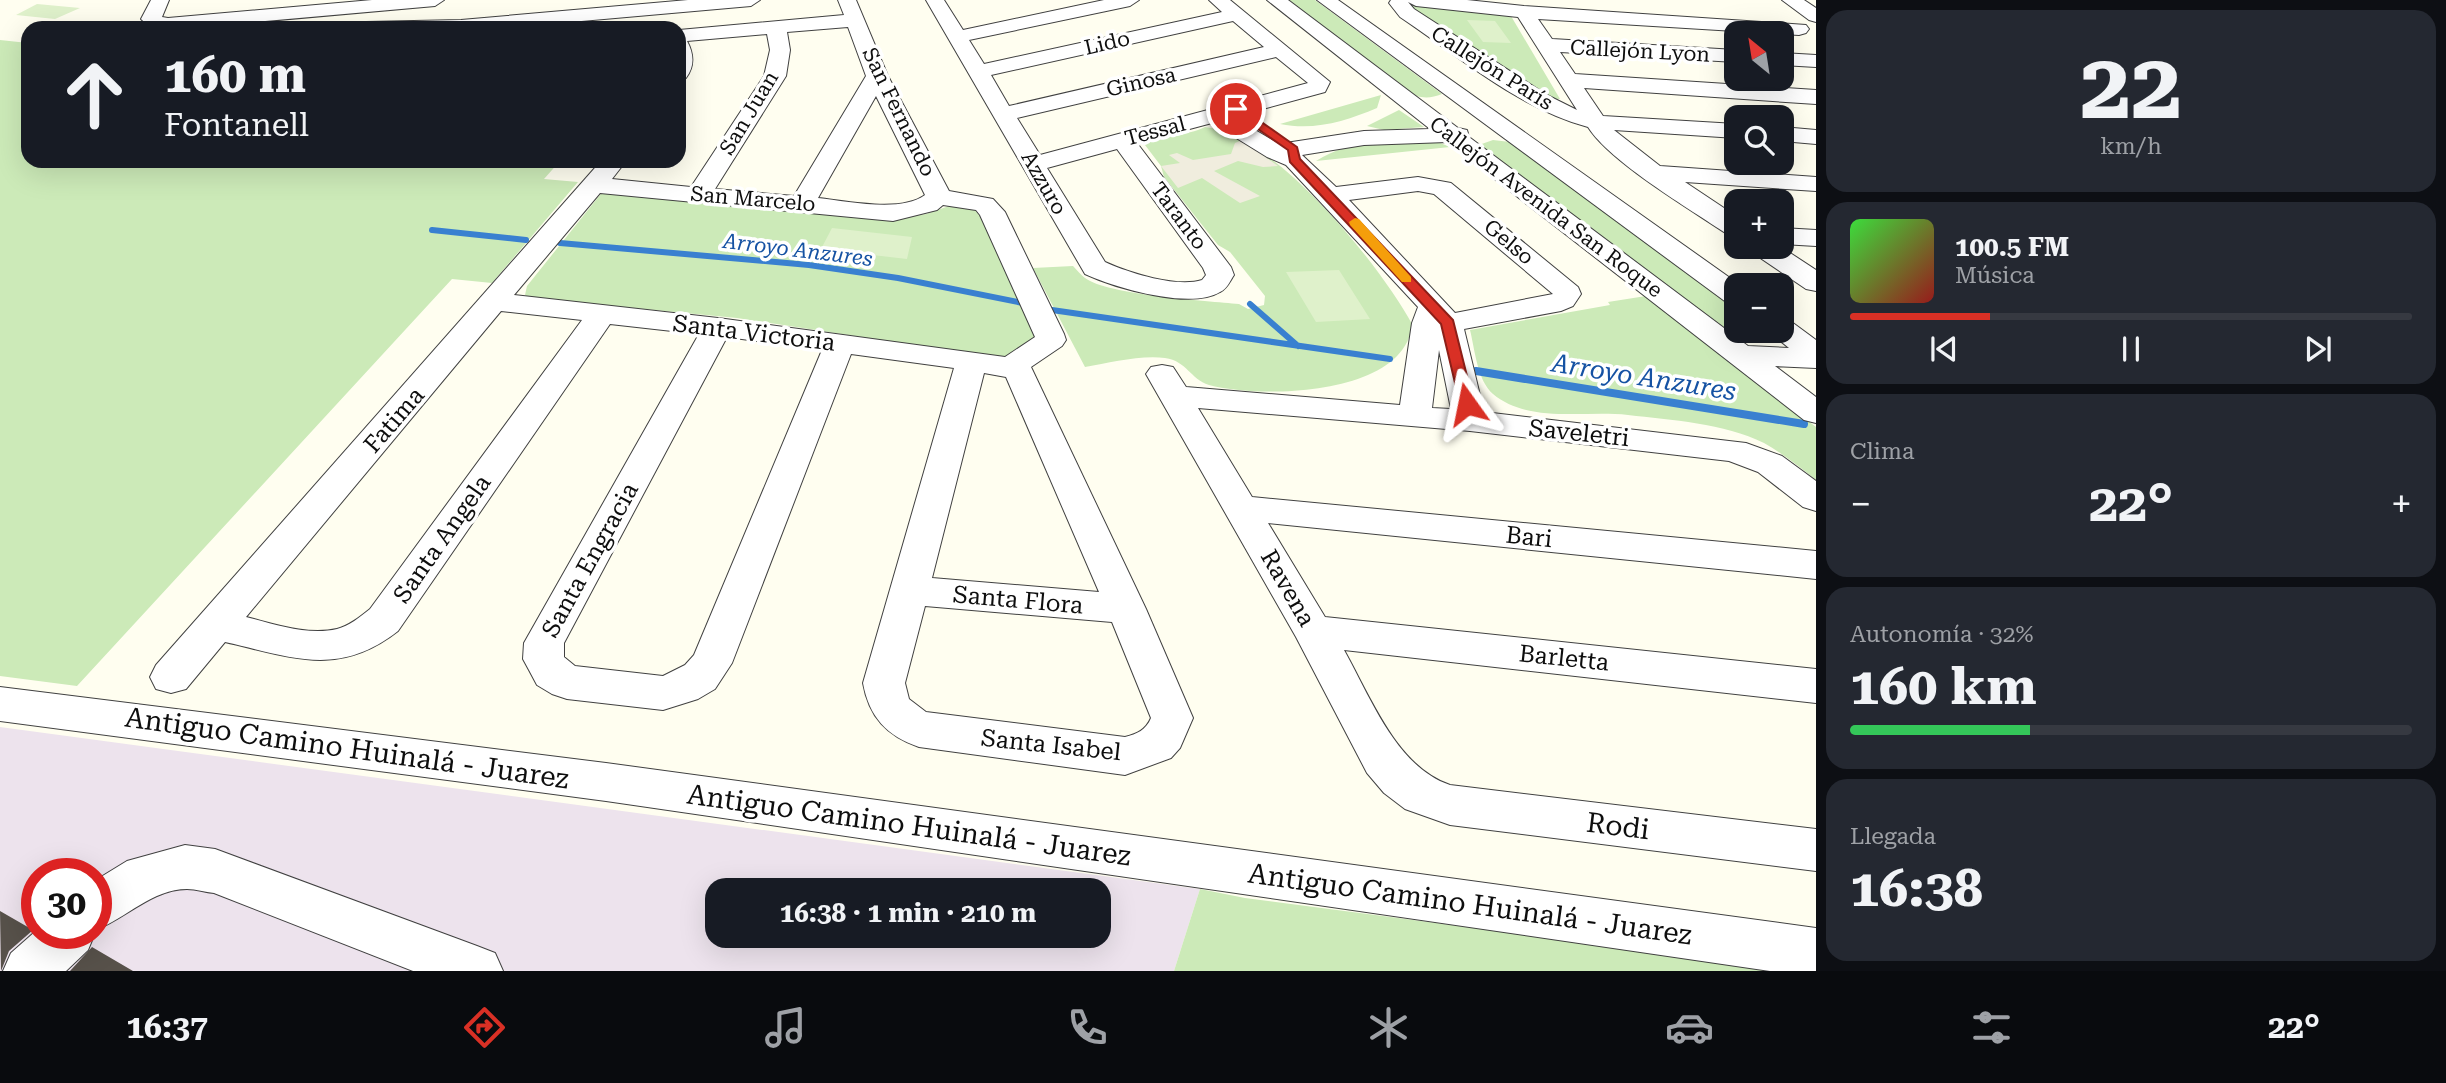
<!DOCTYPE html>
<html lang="es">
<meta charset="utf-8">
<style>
body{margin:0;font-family:"Roboto Serif",serif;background:#242831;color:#f1f3f6;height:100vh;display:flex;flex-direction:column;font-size:26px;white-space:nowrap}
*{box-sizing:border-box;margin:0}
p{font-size:23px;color:#9ea1a6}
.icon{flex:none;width:38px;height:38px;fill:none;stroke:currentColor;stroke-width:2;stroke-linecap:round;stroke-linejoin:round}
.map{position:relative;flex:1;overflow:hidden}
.drawer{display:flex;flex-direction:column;gap:10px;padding:10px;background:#0d0f14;width:630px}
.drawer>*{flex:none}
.top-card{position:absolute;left:21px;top:21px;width:665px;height:147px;border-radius:21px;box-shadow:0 7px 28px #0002;background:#171b24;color:#f1f3f6;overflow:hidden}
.needle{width:46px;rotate:330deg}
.controls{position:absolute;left:1724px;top:21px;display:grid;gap:14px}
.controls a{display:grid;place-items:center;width:70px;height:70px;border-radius:14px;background:#171b24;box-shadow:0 7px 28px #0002;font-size:35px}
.speed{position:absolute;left:21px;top:858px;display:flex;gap:14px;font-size:35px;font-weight:700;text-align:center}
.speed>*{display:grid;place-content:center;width:91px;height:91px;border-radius:50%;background:#171b24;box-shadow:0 7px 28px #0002;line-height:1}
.speed .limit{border:10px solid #d22;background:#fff;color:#111}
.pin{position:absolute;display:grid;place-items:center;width:60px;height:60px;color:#fff;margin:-30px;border:4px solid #fff;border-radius:50%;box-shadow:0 2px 7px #0007}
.me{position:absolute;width:77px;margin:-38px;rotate:348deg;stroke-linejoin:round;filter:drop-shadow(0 0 5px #0008)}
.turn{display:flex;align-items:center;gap:24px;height:147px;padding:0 28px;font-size:32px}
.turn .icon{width:91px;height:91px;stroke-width:2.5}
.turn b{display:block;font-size:49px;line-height:60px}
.big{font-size:52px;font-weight:700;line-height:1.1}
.drawer .widget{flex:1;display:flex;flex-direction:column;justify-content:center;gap:10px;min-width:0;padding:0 24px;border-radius:21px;background:#242831}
.drawer .dial{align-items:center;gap:0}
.dial b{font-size:91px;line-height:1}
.song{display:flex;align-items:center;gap:21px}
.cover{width:84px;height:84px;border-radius:10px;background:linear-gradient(135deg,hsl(120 70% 55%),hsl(0 70% 35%))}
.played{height:7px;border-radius:4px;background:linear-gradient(90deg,#d93025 25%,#363941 25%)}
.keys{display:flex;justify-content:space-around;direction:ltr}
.heat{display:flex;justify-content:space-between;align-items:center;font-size:38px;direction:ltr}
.charge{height:10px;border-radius:5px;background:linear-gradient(90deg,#34c759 32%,#363941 0)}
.trip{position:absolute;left:705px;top:878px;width:406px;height:70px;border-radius:21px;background:#171b24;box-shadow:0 7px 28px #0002;font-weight:700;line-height:70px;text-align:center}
.dock{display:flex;height:112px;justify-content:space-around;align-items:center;background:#090b0e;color:#9ea1a6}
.dock .icon{width:49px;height:49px}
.dock .active{color:#d93025}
.dock b{font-size:32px;color:#f1f3f6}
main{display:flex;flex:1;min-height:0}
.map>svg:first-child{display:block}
.industrial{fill:#ede3ed;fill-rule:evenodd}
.green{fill:#cceab8}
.pitch{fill:#dff1cb}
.plaza{fill:#f0edde}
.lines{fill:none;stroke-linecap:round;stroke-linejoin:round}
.stream-far1{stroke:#3980d0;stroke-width:6}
.stream{stroke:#3980d0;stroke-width:8}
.building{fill:#57514a}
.minor-casing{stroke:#414141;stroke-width:2}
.minor{fill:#fff;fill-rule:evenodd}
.route{fill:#d93025;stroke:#8d1f18;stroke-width:2}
.slow{fill:#f59e0b}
.labels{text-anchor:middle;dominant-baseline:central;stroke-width:7;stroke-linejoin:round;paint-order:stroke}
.far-street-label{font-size:21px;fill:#0e0e0e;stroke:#fff}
.far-water-label{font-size:21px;font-style:italic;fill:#1552a3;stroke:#fff}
.street-label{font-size:24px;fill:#0e0e0e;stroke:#fff}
.water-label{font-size:26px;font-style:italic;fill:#1552a3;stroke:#fff}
.near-street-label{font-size:28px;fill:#0e0e0e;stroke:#fff}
</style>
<main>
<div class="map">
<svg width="1816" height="971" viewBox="0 0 1816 971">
<rect width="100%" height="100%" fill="#fffef0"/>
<path class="industrial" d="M0 727 1200 889 1174 971H0ZM37 873H96V933H37ZM718 891H1099V936H718Z"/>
<path class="green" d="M1281 0H1315L1442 94C1428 100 1418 97 1404 93Z
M1409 3 1511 16 1560 99H1553L1407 6Z
M0 40 28 43V161H560L544 179 578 182 492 283 452 279 77 686 0 676Z
M1381 95 1377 108C1346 121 1315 131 1280 124Z
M1399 110 1424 127 1384 130 1367 126Z
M1205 127C1274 133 1380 265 1412 324 1406 396 1261 399 1209 385 1190 379 1187 361 1165 358 1139 355 1110 363 1085 367L1033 268 1073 266C1077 270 1081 275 1085 278 1108 295 1207 301 1239 304L1248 309 1264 305 1265 296 1230 252 1218 245 1164 177 1161 166 1145 145C1156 135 1188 136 1205 127Z
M1433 140 1450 147 1316 161C1353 138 1391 141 1433 140Z
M1493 140 1510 142 1736 304V331H1757L1746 333 1725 330 1476 146Z
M604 190 893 220 926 214 949 206H981L1040 336 1004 359 737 318 530 298 525 295 527 286Z
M1646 296 1816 427V480C1799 467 1782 453 1764 443 1724 423 1671 420 1628 415 1585 410 1529 424 1493 394 1477 380 1475 350 1470 330L1610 305 1608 302Z
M1200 889 1245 898 1803 971H1174Z"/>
<path class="pitch" d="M37 4 80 8 55 19 16 15Z
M1467 20 1495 21 1511 43 1483 42Z
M832 228 912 237 907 259 821 249Z
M1339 270 1370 319 1316 322 1286 272Z"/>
<path class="plaza" d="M1242 140 1278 166 1263 167 1238 161 1214 171 1260 196 1240 203 1202 178 1178 188 1161 166 1180 163 1169 155 1177 153 1193 160 1231 154 1235 143Z"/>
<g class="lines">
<path class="stream-far1" d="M432 230 526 240
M560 243 809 265 898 278 1028 304
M1250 304 1298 346
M1052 310 1390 359"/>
<path class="stream" d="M1476 371 1804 424"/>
</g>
<path class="building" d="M0 911 33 930 9 951 1 971Z
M92 947 133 971H70Z"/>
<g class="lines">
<defs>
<path id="minor" d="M151 0H169L162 17 168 18 372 0H444L435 6 188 28C172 28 153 32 141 19Z
M688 0H760L751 6 503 28H356L366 22 461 20Z
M838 0H856L888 76 949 191 993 199 1005 212 1064 334 1066 340 1062 346 1031 367 1146 609 1193 718 1180 748 1171 758 1125 775 919 747C887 736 869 717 863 683L954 368 851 354 732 663 715 689 698 699 663 710 567 699 552 694 537 685 529 670 523 659 524 643 699 334 610 324 398 631C338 678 292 657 225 642L186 689 171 693 156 689 150 677 156 665 601 161H626L612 179 691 187 764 76 770 50 767 34 687 41C694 54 695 66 686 78L679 80V30L844 15ZM848 27 866 76 794 196 715 189 786 76 790 50 787 32ZM876 96 925 195C901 213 847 201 818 198ZM600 193 893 221 937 210 943 205 976 210 980 215 1035 337 1005 357 718 318 514 295ZM501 311 582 320 370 609C360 617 349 626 337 629 308 636 274 624 246 617ZM727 337 822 350 694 655 685 665 663 676 575 666 564 657V643ZM984 373 1006 377 1099 592 932 578ZM925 606 1112 622 1151 718C1146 730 1137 734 1125 737L926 712 909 699 905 683Z
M926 0H944L963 30 1104 0H1139L1130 6 969 40 984 64 1222 12 1209 0H1230L1330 82 1325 92 1233 117 1279 144 1364 131 1430 129 1267 0H1288L1458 128 1467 130 1469 137 1748 346 1789 348 1768 331H1782V320L1793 323 1816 340V368L1775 366 1816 397V423L1804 420 1447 142 1364 145 1302 155 1336 187 1418 177 1451 183 1578 287 1581 294 1573 306 1561 311 1464 329 1484 412 1746 443 1782 456 1816 481V511L1803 507 1758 472 1729 461 1470 431 1198 408 1252 497 1816 551V579L1268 523 1325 617 1816 669V703L1344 650C1370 696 1396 767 1450 785L1816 829V871L1450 825 1405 809 1384 793 1367 773 1296 637 1146 374 1151 367 1162 365 1173 367 1186 387 1400 405 1412 323 1418 307 1286 165 1267 157 1212 123 1137 143 1231 267 1234 275C1230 281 1227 289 1220 292 1191 310 1115 288 1085 274ZM1233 21 1264 47 1009 106 991 75ZM1276 57 1308 83 1040 155 1017 118ZM1117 149 1203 268 1206 275 1202 280C1177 288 1129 273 1105 262L1047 168ZM1418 191 1434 194 1553 294 1455 313 1349 200ZM1439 350 1451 409 1432 408Z
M1317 0H1338L1740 285H1736V305L1726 302Z
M1391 0H1467L1524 6 1806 25 1809 29 1806 33 1799 35 1538 19 1552 39 1736 50V62L1560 52 1575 74 1816 90V104L1584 88 1603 116 1736 124V138L1614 130 1660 166 1816 177V191L1685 182 1736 216V236L1727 234C1690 209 1610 162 1588 127 1520 109 1458 56 1400 17L1389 3ZM1408 2 1416 6 1518 17 1577 110 1547 95 1414 9Z
M1782 0H1804L1816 8V22L1809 20Z
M1782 53 1816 55V67L1782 65Z
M1782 127 1816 130V144L1782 141Z
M1782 228 1816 230V246L1782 244Z
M1750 247H1781L1816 270V291L1806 289 1753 253Z
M0 687 606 763 1816 928V971H1770L606 801 0 721Z
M185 845 215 849 477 946 495 953 503 971H413L214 893C205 892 196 889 187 889 153 889 126 918 96 930V880L127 861Z
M37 930V933H95L88 950 66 971H3L11 953Z"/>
</defs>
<use href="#minor" class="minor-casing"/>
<use href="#minor" class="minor"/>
</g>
<path class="route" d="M1232 107H1240L1297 147 1300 159 1453 320 1474 404 1472 407 1467 409 1460 404 1441 324 1290 162 1288 150 1232 111Z"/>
<path class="slow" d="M1355 218 1359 219 1411 277V282H1402L1350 225 1349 222Z"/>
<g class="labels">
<g class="far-street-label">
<text transform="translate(1107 43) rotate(-13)">Lido</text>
<text transform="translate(1640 51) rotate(3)">Callejón Lyon</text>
<text transform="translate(1492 68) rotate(32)">Callejón París</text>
<text transform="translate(1141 82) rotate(-13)">Ginosa</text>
<text transform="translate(899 112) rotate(64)">San Fernando</text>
<text transform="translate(749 113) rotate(-59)">San Juan</text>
<text transform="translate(1155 131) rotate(-15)">Tessal</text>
<text transform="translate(1044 183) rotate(60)">Azzuro</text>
<text transform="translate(753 199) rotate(5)">San Marcelo</text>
<text transform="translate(1546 207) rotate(37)">Callejón Avenida San Roque</text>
<text transform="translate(1179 216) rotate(53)">Taranto</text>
<text transform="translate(1509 242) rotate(40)">Gelso</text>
</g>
<g class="far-water-label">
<text transform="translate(798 250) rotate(7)">Arroyo Anzures</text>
</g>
<g class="street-label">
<text transform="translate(754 333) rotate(7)">Santa Victoria</text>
<text transform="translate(394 420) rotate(-49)">Fatima</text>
<text transform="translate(1579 433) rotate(6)">Saveletri</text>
<text transform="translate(1529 537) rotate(6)">Bari</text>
<text transform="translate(442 539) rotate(-55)">Santa Angela</text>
<text transform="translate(590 560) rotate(-61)">Santa Engracia</text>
<text transform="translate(1288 588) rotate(60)">Ravena</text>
<text transform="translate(1018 600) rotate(5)">Santa Flora</text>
<text transform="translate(1564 658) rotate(6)">Barletta</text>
<text transform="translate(1051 745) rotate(6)">Santa Isabel</text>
</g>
<g class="water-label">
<text transform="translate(1644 377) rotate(9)">Arroyo Anzures</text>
</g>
<g class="near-street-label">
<text transform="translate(347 748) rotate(8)">Antiguo Camino Huinalá - Juarez</text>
<text transform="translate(909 825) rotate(8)">Antiguo Camino Huinalá - Juarez</text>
<text transform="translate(1618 826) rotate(7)">Rodi</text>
<text transform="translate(1470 904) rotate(8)">Antiguo Camino Huinalá - Juarez</text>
</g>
</g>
</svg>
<div class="controls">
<a><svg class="needle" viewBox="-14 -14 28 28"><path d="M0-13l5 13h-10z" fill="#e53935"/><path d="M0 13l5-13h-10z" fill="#9ea1a6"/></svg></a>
<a><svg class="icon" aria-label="search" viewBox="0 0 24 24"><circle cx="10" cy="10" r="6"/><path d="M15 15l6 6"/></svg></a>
<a>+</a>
<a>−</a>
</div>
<div class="speed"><div class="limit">30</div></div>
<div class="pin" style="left:1236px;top:109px;background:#d93025"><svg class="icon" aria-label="arrive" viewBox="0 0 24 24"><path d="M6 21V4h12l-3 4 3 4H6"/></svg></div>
<svg class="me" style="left:1467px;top:404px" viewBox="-20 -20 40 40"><path d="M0-17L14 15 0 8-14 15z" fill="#d93025" stroke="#fff" stroke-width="4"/></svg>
<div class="trip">16:38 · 1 min · 210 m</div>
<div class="top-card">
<div class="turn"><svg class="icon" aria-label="ahead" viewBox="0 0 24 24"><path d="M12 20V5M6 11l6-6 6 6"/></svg><div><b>160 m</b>Fontanell</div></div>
</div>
</div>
<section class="drawer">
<div class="widget dial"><b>22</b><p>km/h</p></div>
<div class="widget">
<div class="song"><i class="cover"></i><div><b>100.5 FM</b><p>Música</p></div></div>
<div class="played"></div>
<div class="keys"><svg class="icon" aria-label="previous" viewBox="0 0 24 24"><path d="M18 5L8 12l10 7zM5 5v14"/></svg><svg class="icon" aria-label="pause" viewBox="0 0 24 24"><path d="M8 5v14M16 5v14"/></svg><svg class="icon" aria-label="next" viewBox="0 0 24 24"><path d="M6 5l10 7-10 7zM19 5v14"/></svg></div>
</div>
<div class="widget"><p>Clima</p>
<div class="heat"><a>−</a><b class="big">22°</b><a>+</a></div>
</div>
<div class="widget"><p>Autonomía · 32%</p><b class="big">160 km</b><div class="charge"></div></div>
<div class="widget"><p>Llegada</p><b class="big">16:38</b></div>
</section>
</main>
<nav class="dock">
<b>16:37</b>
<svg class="icon active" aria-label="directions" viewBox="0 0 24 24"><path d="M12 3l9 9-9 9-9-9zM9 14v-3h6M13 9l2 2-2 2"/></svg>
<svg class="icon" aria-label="music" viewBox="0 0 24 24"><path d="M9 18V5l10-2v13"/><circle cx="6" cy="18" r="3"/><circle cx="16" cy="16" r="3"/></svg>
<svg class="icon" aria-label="phone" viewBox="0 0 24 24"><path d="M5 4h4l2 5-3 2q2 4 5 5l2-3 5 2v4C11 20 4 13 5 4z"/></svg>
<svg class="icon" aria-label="climate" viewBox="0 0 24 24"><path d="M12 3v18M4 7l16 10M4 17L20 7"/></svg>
<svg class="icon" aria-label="car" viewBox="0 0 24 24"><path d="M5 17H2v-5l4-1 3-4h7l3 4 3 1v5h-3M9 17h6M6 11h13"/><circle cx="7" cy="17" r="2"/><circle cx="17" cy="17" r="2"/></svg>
<svg class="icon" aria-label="filters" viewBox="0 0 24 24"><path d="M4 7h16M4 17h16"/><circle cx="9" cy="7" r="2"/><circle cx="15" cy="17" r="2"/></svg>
<b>22°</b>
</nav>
